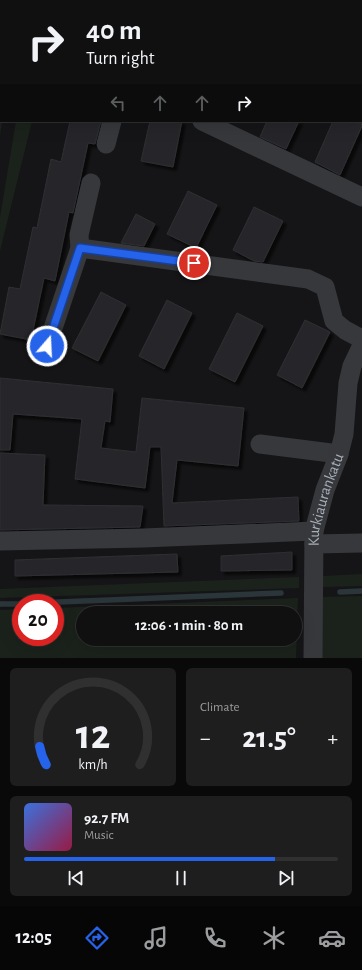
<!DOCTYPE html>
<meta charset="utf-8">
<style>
body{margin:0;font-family:"Alegreya Sans",sans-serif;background:#1e1e1f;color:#f1f3f6;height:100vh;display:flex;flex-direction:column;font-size:15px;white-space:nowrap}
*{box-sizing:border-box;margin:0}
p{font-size:13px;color:#9c9d9f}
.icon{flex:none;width:22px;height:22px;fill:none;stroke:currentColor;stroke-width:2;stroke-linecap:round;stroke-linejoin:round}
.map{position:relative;height:658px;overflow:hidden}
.drawer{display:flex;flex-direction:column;gap:10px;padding:10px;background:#090909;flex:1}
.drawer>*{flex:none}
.guide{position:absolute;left:0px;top:0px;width:362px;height:122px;box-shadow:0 4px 16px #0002,0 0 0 1px #303031;background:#101011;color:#f1f3f6;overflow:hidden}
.speed{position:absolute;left:12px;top:594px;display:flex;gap:8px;font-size:20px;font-weight:700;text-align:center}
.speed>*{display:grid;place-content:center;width:52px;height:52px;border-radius:50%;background:#101011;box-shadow:0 4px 16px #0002,0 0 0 1px #303031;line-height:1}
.speed .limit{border:6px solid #d22;background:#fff;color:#111}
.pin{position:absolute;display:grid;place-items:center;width:34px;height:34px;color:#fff;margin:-17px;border:2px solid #fff;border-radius:50%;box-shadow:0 1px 4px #0007}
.me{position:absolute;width:44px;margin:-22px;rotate:19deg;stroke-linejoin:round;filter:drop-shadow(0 0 3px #0008)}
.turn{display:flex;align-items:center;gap:14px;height:84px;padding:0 20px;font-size:18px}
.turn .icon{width:52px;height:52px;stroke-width:2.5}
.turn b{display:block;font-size:28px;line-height:34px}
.lanes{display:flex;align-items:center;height:38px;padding:0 20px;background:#0003;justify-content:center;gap:20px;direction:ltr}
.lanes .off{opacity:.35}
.big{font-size:30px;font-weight:600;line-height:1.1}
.drawer .widget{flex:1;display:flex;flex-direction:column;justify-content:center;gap:6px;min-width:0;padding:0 14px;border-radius:6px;background:#1e1e1f}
.drawer .dial{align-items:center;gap:0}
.dial svg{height:104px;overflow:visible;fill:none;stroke:#303031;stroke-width:7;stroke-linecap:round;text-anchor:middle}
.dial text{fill:#f1f3f6;stroke:none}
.song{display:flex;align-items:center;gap:12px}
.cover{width:48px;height:48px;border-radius:6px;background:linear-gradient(135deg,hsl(220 70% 55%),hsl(340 70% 35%))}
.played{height:4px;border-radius:2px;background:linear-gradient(90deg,#2563eb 80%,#303031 80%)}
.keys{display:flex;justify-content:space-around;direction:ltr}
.heat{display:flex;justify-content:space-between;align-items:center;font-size:22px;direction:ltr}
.drawer .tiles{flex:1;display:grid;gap:10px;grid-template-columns:1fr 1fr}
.widget:last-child{grid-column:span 2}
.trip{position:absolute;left:76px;top:606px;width:226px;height:40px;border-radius:20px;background:#101011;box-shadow:0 4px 16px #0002,0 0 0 1px #303031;font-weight:600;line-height:40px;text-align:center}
.tab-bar{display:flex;height:64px;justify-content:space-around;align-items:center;background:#060607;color:#9c9d9f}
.tab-bar .icon{width:28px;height:28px}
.tab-bar .selected{color:#2563eb}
.tab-bar b{font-size:18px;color:#f1f3f6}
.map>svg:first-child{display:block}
.green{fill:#1b221b;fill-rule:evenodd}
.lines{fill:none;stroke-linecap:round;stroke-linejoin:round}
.stream{stroke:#2b363b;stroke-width:5.5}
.building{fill:#28282b;stroke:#2f2f33;filter:url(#shadow)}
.minor{stroke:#36383c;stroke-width:19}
.route-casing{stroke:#184099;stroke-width:10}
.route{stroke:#2563eb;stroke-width:7}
.labels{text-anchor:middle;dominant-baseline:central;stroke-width:4;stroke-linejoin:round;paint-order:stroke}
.street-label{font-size:16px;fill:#a7aeb7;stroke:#101012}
</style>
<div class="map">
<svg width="362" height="658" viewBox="0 0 362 658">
<defs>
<filter id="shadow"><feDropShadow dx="3.5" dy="3.5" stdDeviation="1" flood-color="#0009"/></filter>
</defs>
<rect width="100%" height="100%" fill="#151517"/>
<path class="green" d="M0 0H45L1 1 2 121 0 136Z
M16 121H32L0 251V217Z
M362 574V586L323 587V576Z
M299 577V588L0 598V589Z
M362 596V658H321L322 597Z
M298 598 296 658H0V610L21 609V637H55V608ZM83 613H295V639H83Z"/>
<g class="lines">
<path class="stream" d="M340 592 362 591
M34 603 281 593
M0 604H21"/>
</g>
<path class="building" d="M70 121H101L95 144 88 143 73 213 69 212 55 281 44 278 31 340 0 334 9 287 20 289 33 227 37 228 51 159 61 162Z
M150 121H182L173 167 141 161Z
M267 121H299L286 149 260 137Z
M333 121H362V126L340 175 315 162Z
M188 191 217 205 196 248 167 234Z
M254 207 283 221 263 262 254 261 233 250Z
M136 214 155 224 144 246 121 243Z
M101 292 126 305 98 361 72 348Z
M167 300 192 313 164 369 139 356Z
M237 313 263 326 235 382 209 369Z
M305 320 330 332 302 388 277 375Z
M0 378 113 389 110 422 105 421 101 448 136 452 142 398 244 408 238 466 177 460 172 503 298 497 299 521 164 526 161 447H150L145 488 75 479 82 419 13 414 10 450H0Z
M0 453 45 455 43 505 143 506 140 527 0 530Z
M292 552V570L221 571V556Z
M177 554 178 572 15 576V560Z"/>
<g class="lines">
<g class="minor">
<path d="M140 1V0"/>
<path d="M202 121 362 197"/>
<path d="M106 144 112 121"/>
<path d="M91 183 79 235 80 248 308 279 325 287 334 321 345 330 362 339"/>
<path d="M47 346 80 248"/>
<path d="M260 444 339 454"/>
<path d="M0 541 143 538 314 531"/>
<path d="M314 544 362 543"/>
<path id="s1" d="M313 658 314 531 325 490 339 454 344 434 348 383 352 366 362 345"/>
</g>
</g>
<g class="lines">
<defs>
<path id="route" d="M47 346 80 248 194 263"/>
</defs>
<use href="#route" class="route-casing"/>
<use href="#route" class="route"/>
</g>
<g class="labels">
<g class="street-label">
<text stroke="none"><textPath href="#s1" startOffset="160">Kurkiaurankatu</textPath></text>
</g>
</g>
</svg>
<div class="speed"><div class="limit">20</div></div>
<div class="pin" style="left:194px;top:263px;background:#d93025"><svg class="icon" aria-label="arrive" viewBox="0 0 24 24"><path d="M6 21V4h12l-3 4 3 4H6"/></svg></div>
<svg class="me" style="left:47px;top:346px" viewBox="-20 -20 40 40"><circle r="17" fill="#2563eb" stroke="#fff" stroke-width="3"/><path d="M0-11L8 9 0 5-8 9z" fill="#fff"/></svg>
<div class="trip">12:06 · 1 min · 80 m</div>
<div class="guide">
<div class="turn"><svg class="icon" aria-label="right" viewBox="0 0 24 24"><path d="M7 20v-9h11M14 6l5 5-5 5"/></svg><div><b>40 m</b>Turn right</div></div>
<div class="lanes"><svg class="icon off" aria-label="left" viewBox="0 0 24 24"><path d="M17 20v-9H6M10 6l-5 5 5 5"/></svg><svg class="icon off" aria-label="ahead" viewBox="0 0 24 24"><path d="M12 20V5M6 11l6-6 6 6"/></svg><svg class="icon off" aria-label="ahead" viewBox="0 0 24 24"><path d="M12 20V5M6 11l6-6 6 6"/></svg><svg class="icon" aria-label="right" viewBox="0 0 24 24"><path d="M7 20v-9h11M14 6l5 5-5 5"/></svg></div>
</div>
</div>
<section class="drawer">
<div class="tiles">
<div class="widget dial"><svg viewBox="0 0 100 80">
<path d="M14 69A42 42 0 1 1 86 69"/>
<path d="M14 69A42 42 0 0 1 9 55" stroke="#2563eb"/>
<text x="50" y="56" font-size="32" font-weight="700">12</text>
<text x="50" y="72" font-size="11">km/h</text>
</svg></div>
<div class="widget"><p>Climate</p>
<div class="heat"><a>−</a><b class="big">21.5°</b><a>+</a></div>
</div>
<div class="widget">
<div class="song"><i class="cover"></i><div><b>92.7 FM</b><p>Music</p></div></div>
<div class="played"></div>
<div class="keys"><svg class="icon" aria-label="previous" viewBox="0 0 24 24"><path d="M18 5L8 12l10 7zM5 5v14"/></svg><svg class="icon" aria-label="pause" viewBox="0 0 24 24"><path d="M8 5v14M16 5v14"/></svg><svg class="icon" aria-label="next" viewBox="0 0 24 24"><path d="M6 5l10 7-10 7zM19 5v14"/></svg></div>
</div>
</div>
</section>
<nav class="tab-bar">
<b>12:05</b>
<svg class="icon selected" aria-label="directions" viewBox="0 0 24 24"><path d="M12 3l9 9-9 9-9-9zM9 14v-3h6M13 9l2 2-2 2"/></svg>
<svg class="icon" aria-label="music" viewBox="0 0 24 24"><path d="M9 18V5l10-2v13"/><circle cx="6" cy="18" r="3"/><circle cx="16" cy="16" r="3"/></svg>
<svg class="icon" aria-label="phone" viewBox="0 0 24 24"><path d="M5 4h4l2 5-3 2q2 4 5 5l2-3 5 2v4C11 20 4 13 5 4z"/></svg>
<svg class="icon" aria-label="climate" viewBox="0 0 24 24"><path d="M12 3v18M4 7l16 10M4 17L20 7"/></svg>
<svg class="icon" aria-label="car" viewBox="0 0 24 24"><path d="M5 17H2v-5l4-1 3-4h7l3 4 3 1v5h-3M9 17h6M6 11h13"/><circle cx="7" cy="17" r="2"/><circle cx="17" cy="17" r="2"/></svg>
</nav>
